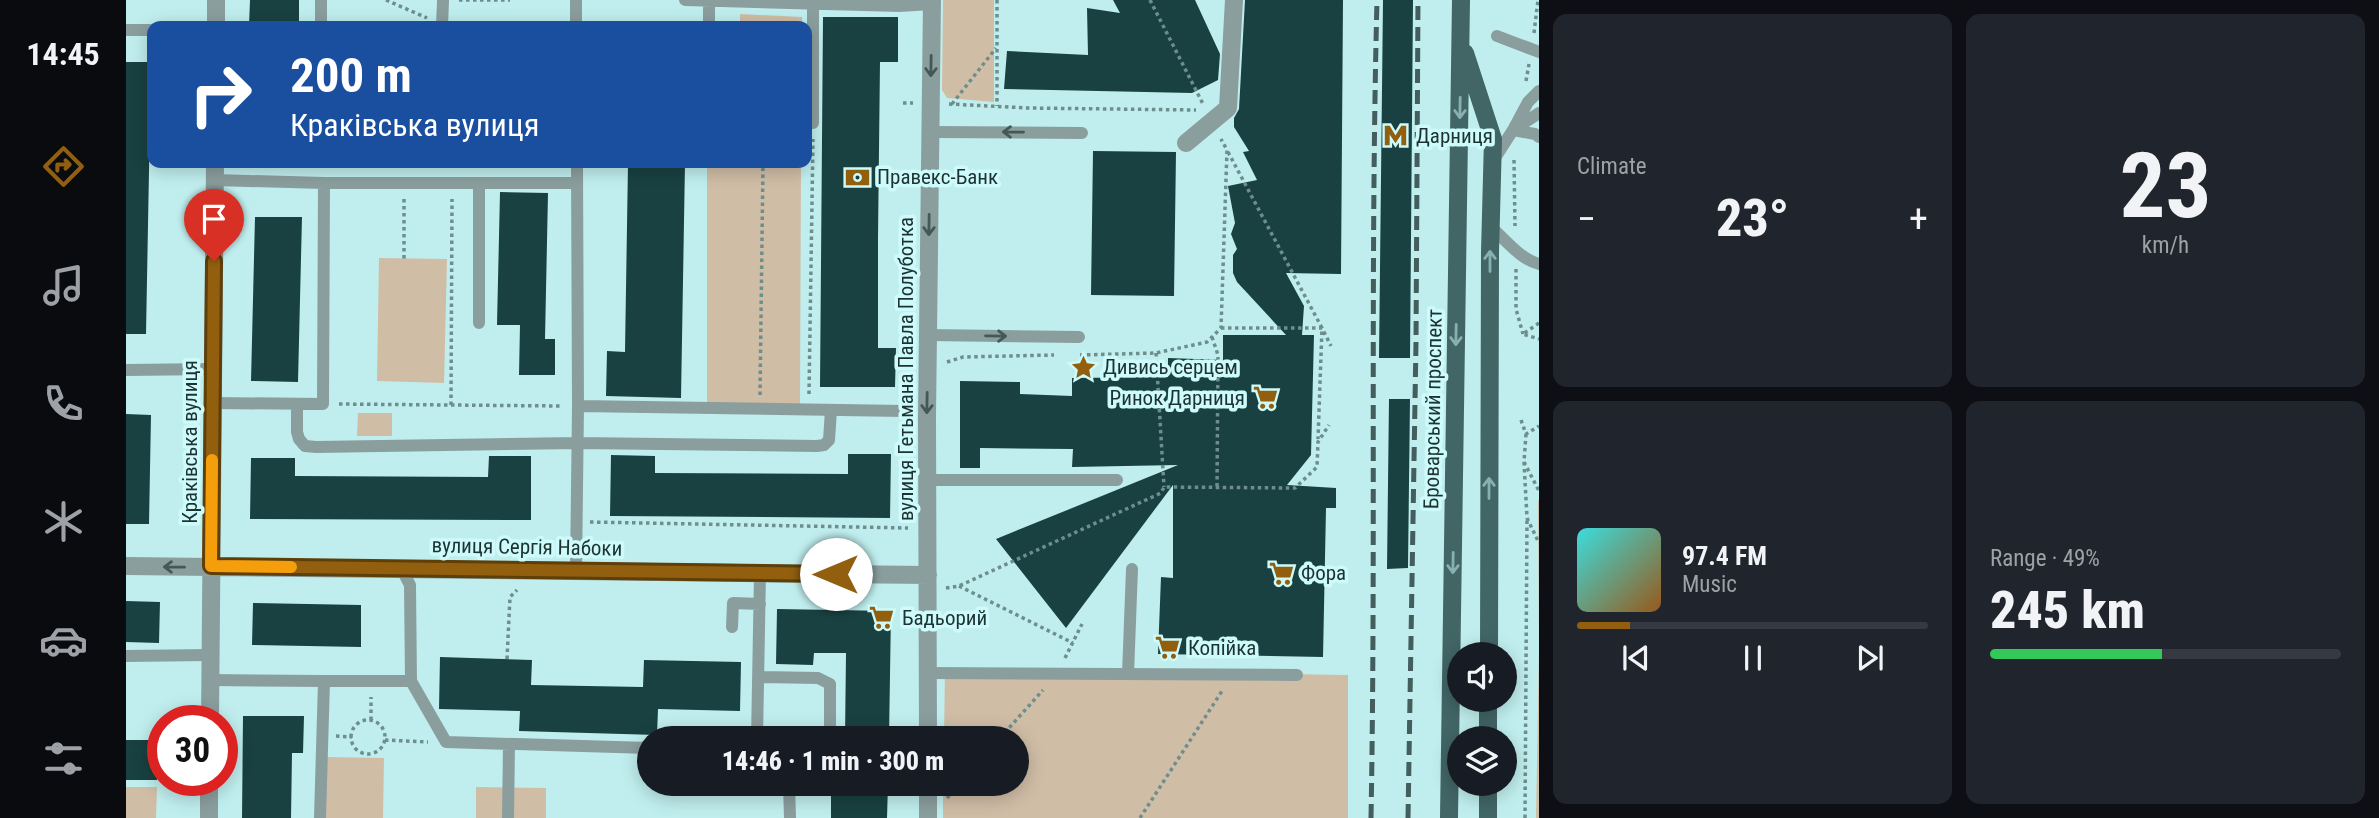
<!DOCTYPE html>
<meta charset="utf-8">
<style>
body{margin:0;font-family:"Roboto Condensed",sans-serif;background:#20242c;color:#f1f3f6;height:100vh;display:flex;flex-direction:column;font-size:26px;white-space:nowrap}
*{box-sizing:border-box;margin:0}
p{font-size:23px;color:#9ea1a6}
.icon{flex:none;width:38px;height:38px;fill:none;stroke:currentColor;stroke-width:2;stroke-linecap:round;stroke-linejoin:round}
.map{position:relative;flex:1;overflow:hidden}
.side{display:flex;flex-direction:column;gap:14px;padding:14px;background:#0d0f14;width:840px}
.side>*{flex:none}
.top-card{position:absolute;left:21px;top:21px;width:665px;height:147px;border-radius:14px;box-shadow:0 4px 18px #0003;background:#1a4fa0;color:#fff;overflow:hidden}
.buttons{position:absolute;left:1321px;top:642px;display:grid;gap:14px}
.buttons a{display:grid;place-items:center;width:70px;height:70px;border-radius:50%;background:#171b24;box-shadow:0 4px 18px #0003;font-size:35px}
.speed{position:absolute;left:21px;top:705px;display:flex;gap:14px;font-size:35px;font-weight:700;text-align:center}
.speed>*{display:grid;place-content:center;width:91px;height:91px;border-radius:50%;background:#171b24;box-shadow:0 4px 18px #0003;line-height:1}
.speed .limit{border:10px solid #d22;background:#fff;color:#111}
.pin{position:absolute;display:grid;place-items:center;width:60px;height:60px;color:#fff;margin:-72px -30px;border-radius:50% 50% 50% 0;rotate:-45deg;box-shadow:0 0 7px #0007}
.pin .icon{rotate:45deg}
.me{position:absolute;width:77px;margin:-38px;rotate:270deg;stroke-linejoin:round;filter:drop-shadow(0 0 5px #0008)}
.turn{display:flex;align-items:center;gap:24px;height:147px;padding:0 28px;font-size:32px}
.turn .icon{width:91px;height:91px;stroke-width:2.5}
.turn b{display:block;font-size:49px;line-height:60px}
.big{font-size:52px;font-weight:800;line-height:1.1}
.side .tile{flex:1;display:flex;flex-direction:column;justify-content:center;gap:10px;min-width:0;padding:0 24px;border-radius:14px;background:#20242c}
.side .dial{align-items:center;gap:0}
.dial b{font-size:91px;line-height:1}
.song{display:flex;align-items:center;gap:21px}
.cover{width:84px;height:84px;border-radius:10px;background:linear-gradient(135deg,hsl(180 70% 55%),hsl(30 70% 35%))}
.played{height:7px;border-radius:4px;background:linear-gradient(90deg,#915f0e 15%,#363941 15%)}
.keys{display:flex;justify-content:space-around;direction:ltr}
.heat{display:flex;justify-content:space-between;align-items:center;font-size:38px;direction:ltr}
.charge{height:10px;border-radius:5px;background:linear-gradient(90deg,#34c759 49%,#363941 0)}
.side .tiles{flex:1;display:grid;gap:14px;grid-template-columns:repeat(2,1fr)}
.trip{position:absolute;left:511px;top:726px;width:392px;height:70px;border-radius:35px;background:#171b24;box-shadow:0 4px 18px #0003;font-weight:800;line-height:70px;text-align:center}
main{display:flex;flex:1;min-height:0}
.menu{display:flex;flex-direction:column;width:126px;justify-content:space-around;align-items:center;background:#090b0e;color:#9ea1a6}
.menu .icon{width:49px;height:49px}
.menu .active{color:#915f0e}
.menu b{font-size:32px;color:#f1f3f6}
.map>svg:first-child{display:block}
.green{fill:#d0bda6}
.building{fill:#194141}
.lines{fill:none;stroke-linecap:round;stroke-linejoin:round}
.path{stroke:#6e8e8e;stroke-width:3.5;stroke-dasharray:3.5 3.5;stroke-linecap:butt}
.service{stroke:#8b9e9e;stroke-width:12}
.pedestrian{stroke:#8b9e9e;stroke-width:18}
.minor{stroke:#8b9e9e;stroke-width:18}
.primary{stroke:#426565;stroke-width:18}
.rail{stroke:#445d5d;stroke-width:5;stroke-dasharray:14 7;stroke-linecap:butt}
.oneway{stroke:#455858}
.oneway2{stroke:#88b0b0}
.route-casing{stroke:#5e3e09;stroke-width:18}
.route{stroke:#915f0e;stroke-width:12}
.slow{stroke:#f59e0b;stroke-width:12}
.labels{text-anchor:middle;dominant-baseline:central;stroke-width:7;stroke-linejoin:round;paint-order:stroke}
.poi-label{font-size:21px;fill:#1f3232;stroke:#cdfbfb;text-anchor:start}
.street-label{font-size:21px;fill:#1f3232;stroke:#cdfbfb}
</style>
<main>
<nav class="menu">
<b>14:45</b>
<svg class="icon active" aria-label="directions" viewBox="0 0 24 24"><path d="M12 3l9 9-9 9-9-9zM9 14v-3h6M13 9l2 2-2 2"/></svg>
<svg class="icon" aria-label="music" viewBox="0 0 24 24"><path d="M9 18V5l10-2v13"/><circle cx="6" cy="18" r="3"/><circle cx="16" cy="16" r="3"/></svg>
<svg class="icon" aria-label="phone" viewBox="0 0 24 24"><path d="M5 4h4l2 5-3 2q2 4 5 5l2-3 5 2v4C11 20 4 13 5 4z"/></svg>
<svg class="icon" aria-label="climate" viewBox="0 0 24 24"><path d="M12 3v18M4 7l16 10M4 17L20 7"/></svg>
<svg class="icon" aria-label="car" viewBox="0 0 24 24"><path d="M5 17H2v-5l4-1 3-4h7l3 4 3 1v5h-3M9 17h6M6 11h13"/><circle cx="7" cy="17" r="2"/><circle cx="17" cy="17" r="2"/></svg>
<svg class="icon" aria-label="filters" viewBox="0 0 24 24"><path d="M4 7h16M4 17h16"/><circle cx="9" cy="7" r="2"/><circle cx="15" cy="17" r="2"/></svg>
</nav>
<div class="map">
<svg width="1413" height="818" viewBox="0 0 1413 818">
<rect width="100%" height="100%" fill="#c0eeee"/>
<path class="green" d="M817 0H868V102L821 98 816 90Z
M614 14 676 17V26H614Z
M581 163H675L674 409 581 408Z
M253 258 321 259 318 383 251 381Z
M232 413H266V436H231Z
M1412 500 1413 501V818H1410L1413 649Z
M819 669 1222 675V818H817V784H891V738H818Z
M200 757 258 758 257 818H198Z
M0 787H31L30 818H0Z
M350 787 420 788V818H350Z"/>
<path class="building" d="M124 0H173V26H123Z
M987 0H1069L1094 54 1092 80 1066 93 878 89 881 51 962 55 961 8 994 13Z
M1119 0H1217L1215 274 1160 273 1178 306 1176 335H1188L1185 455 1161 485 1210 488V508H1200L1197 657 1032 654 1035 577 1047 578V485L940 628 870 539 1052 465 946 467 947 449 854 448V468H834V381L894 382V394L946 396V378L1042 377V358L1097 360V335H1160L1111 282 1107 273V255L1111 249 1105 234 1109 223 1102 186 1131 180 1117 152 1123 151 1108 127V118L1113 109Z
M1257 0H1287L1284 358H1253Z
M697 17H772V62H754L752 237V348H770L769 387H694Z
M0 62H25L20 334H0Z
M967 151 1050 152 1048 296 965 295Z
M502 163H559L555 398 480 396 481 351 499 352Z
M374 192 422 193 419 339H429V375H393L394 325H371Z
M129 217H176L172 382 125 381Z
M1263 399H1284L1282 568 1261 569Z
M0 414 25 415 23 524H0Z
M722 454H765L764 518 484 516 485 455 529 456V473L722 474Z
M363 456H405V520L124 519 125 458H169V476L362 477Z
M0 601 34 602 33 643 0 642Z
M127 603 235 605V647L126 645Z
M651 609 765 611 763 738H719L720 653H688L687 665 650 664Z
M314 657 406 660 405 685 517 687 518 660 615 662 614 711 532 709 531 735 393 731 394 711 313 709Z
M117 716H178L177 753H166L165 818H116Z
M0 740H31V780H0Z
M718 784H762L761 818H705V791H718Z"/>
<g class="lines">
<path class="path" d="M260 0 301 18
M333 0H384
M871 0V106
M1024 0 1077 104
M1408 33 1412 0
M1400 81 1403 64
M777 103H787
M823 104 902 108 1070 110
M826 104 870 48
M1102 152 1196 328 1192 439
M1388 160 1389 226
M278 199V259
M1390 269V309L1397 334
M1413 323 1397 334 1413 339
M1095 328H1196L1205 346
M1086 337 1092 355 1091 487
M1030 353 1038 487
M954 355 1030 353 1081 342 1095 328 1101 150 1095 139
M821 362 837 357 928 355
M683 394 687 139
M634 395 637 163
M213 404 436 406
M325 405 326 199
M1395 420 1400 434 1413 426
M1400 434 1398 462 1413 491
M1398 462 1401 518 1413 543
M464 522 782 528
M833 586 947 643
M820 588 833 586 1035 493 1038 487 1169 488 1191 467 1192 442 1203 425
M939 658 956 624
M381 659 384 597 391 590
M245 720V697
M225 737a17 17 0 1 1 34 0a17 17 0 1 1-34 0Z
M210 736 226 737
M874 738 917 690
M259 740 302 742
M821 798 834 784
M1014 818 1096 691
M1399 818 1401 518"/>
<path class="service" d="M195 0V26
M450 0V26
M559 0 773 6 806 4
M687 3V123
M316 26 317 1
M583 26V0
M0 30H26
M1371 36 1413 52
M1413 91 1402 102 1387 130 1409 134 1413 137
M804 132 956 133
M1367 161 1387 130 1413 113
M89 180 198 183H451
M1365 227C1380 240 1394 259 1413 264
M353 323V183
M802 335 953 337
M0 370 87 369
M87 403 197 404 198 183
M171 404V432L173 439 179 446 190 447 452 443 691 446 698 445 703 440 705 410
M452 406 778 411
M802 480H991
M275 568 284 585 285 681 320 742 523 748
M450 571 452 406 451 163
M606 627 607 603 634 604
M0 656 84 655
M802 673 1171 675
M1002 674 1006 569
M633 677 692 678 704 684V738
M84 680 198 681 194 818
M198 681H285
M631 738 634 574
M663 784 664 818
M382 818 383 744"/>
<path class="pedestrian" d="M1060 143 1102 108 1108 0"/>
<path class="minor" d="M90 26V0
M0 566 802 575
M84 721 89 163
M802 738 801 417 806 0
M83 818V780
M802 818V784"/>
<path class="primary" d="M1339 53 1367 139 1364 252 1363 654
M1362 738V700
M1323 818 1335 0
M1362 818V784"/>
<path class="rail" d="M1245 818C1250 545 1244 273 1251 0
M1282 818 1290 342 1292 0"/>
</g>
<defs><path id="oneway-shaft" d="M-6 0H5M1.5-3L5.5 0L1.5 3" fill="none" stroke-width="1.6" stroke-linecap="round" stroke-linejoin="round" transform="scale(1.75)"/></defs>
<g class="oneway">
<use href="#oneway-shaft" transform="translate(805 66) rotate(91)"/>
<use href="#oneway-shaft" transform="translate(887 132) rotate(-179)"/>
<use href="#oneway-shaft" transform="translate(803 225) rotate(91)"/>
<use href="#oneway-shaft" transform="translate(870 336) rotate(1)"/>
<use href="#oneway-shaft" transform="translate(801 403) rotate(91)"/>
<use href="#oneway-shaft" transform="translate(48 567) rotate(-179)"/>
</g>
<g class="oneway2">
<use href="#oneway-shaft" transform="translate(1334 108) rotate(91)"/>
<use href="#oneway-shaft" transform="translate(1364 261) rotate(-90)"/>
<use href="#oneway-shaft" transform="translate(1330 335) rotate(91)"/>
<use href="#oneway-shaft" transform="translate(1363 488) rotate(-90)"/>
<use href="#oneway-shaft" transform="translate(1327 563) rotate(91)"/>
</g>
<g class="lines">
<defs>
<path id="route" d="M88 261 85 566 710 574"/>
</defs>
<use href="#route" class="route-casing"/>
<use href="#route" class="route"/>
<path class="slow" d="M86 460 85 566 165 567"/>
</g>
<defs>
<symbol id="metro-bare" viewBox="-9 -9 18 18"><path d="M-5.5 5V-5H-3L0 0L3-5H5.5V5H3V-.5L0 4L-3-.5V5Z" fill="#915f0e" stroke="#cdfbfb" stroke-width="2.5" paint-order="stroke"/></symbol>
<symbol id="bank-bare" viewBox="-9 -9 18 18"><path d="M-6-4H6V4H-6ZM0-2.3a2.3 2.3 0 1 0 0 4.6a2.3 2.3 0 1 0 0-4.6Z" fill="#915f0e" stroke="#cdfbfb" stroke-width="2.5" paint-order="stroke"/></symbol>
<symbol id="sight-bare" viewBox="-9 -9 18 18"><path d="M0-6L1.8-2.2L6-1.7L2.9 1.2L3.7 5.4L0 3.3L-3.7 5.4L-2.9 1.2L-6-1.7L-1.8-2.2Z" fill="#915f0e" stroke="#cdfbfb" stroke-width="2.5" paint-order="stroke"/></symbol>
<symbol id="supermarket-bare" viewBox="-9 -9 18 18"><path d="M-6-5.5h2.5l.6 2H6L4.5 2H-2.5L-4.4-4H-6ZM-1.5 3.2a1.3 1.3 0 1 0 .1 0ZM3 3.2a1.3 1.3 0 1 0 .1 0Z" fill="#915f0e" stroke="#cdfbfb" stroke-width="2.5" paint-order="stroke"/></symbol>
</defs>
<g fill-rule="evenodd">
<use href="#metro-bare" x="1252" y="118" width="35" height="35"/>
<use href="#bank-bare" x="714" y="160" width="35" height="35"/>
<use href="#sight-bare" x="940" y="350" width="35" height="35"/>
<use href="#supermarket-bare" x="1122" y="380" width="35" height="35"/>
<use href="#supermarket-bare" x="1138" y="556" width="35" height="35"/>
<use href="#supermarket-bare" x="738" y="600" width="35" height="35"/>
<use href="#supermarket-bare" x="1024" y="630" width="35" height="35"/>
</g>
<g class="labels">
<g class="poi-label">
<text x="1290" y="136">Дарниця</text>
<text x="751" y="177">Правекс-Банк</text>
<text x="977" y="367">Дивись серцем</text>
<text x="1119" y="398" text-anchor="end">Ринок Дарниця</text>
<text x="1175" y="573">Фора</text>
<text x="776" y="618">Бадьорий</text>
<text x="1062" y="648">Копійка</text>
</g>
<g class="street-label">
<text transform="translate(780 369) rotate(-90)">вулиця Гетьмана Павла Полуботка</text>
<text transform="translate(1307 409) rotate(-89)">Броварський проспект</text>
<text transform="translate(64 442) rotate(-90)">Краківська вулиця</text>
<text transform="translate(401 547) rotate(1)">вулиця Сергія Набоки</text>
</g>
</g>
</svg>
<div class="buttons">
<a><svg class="icon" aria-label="sound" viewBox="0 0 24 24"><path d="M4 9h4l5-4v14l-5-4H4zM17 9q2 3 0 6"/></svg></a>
<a><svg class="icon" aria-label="layers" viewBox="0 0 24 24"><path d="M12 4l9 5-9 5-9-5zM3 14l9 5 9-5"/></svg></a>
</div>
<div class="speed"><div class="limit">30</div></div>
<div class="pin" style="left:88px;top:261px;background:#d93025"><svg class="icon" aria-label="arrive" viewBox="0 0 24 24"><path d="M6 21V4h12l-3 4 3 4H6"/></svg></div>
<svg class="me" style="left:710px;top:574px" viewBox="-20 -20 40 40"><circle r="19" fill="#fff"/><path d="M0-13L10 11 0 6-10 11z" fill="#915f0e"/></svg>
<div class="trip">14:46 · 1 min · 300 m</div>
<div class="top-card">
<div class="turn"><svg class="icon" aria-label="right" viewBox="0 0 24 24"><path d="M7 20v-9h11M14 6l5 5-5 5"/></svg><div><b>200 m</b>Краківська вулиця</div></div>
</div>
</div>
<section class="side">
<div class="tiles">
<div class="tile"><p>Climate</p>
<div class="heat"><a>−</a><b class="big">23°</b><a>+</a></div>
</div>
<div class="tile dial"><b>23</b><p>km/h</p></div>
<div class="tile">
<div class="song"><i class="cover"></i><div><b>97.4 FM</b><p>Music</p></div></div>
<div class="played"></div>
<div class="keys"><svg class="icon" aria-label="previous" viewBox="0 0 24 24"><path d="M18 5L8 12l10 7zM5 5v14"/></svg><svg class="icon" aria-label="pause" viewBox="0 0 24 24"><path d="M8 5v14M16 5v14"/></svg><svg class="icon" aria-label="next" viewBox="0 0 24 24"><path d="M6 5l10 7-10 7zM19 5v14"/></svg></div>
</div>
<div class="tile"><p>Range · 49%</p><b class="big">245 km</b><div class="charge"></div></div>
</div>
</section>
</main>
